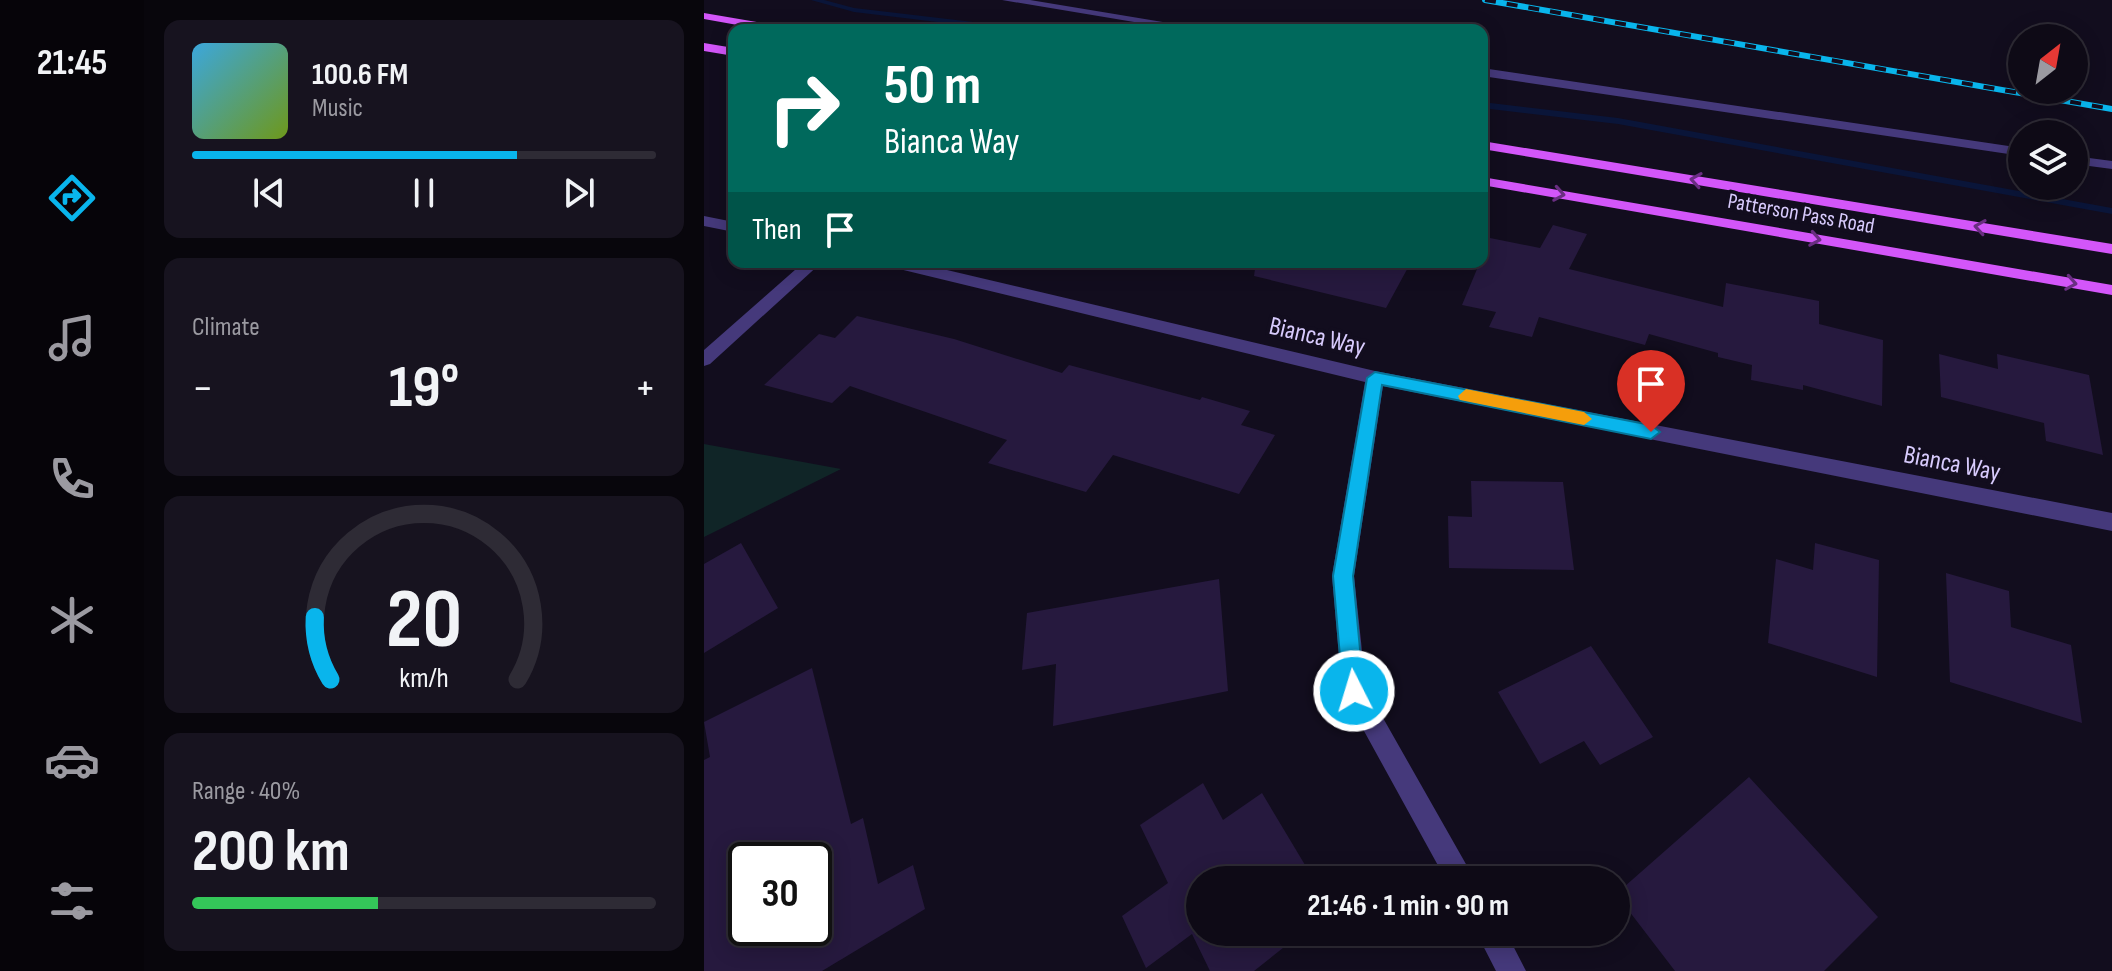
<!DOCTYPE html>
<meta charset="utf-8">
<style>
body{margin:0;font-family:"Sofia Sans Condensed",sans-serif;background:#17131f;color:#f1f3f6;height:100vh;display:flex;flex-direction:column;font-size:30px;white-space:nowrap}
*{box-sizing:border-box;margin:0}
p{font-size:26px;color:#9b9aa1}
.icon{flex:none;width:44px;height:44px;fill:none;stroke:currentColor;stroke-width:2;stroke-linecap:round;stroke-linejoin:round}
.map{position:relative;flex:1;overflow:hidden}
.sheet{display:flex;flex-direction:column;gap:20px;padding:20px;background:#08060c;width:560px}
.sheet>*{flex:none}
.guide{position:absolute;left:24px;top:24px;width:760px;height:244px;border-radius:16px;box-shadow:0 4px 20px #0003,0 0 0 2px #2e2b35;background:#00695c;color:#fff;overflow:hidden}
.needle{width:52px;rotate:31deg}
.fabs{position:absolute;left:1304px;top:24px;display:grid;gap:16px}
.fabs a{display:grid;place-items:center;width:80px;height:80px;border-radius:50%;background:#0e0a16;box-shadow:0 4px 20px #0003,0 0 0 2px #2e2b35;font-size:40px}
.speed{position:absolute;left:24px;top:842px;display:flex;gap:16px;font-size:40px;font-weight:700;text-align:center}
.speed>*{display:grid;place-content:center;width:104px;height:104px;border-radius:50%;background:#0e0a16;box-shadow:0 4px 20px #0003,0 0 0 2px #2e2b35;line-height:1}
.speed .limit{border:4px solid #111;border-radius:12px;background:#fff;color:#111}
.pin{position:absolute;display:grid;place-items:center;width:68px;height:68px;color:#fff;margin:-82px -34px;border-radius:50% 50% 50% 0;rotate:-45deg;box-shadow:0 0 8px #0007}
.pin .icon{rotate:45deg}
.me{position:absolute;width:88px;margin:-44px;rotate:355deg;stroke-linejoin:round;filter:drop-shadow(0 0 6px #0008)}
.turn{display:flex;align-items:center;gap:28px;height:168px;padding:0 24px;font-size:36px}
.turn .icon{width:104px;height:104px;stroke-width:2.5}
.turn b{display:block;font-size:56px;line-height:68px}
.then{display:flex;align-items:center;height:76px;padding:0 24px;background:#0003;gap:16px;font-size:30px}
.big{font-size:60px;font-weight:700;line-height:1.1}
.sheet .tile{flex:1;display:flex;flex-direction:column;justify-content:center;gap:12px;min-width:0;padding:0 28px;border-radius:16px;background:#17131f}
.sheet .dial{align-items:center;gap:0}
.dial svg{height:208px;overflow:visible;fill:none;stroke:#2e2b35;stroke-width:7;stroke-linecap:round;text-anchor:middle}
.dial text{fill:#f1f3f6;stroke:none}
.song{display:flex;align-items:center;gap:24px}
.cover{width:96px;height:96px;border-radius:12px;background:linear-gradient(135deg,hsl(200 70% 55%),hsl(80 70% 35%))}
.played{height:8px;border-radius:4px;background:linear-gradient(90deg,#09b5ec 70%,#2e2b35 70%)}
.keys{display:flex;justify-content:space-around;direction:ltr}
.heat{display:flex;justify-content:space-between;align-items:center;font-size:44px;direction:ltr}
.charge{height:12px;border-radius:6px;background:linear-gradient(90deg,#34c759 40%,#2e2b35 0)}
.trip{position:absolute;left:482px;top:866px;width:444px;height:80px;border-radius:40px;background:#0e0a16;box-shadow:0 4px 20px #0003,0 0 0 2px #2e2b35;font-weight:700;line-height:80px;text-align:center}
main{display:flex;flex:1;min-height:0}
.menu{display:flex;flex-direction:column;width:144px;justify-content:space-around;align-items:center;background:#060409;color:#9b9aa1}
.menu .icon{width:56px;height:56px}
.menu .current{color:#09b5ec}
.menu b{font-size:36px;color:#f1f3f6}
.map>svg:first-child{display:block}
.green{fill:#102527}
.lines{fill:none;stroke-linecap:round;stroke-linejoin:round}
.stream{fill:#0a1539;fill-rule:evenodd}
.building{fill:#26193e;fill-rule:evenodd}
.minor{fill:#45397b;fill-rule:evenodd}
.major{fill:#d356f9;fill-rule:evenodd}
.rail-casing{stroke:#09b5ec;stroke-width:6}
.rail{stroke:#120d1e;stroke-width:4;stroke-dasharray:11;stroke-linecap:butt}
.oneway{stroke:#692e81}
.route{fill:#09b5ec;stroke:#067699;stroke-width:2}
.slow{fill:#f59e0b}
.labels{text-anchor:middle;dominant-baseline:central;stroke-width:8;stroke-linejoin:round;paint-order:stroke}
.far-street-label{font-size:22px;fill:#d8cbfd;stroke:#120d1e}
.street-label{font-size:26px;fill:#d8cbfd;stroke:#120d1e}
</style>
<main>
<nav class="menu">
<b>21:45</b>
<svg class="icon current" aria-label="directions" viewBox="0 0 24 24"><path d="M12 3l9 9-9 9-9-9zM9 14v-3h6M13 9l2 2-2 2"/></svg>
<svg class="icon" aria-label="music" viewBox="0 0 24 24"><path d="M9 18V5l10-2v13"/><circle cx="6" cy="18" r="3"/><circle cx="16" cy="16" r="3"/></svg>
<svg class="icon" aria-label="phone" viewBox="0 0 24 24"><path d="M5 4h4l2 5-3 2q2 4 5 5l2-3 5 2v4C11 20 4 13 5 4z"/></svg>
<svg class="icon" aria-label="climate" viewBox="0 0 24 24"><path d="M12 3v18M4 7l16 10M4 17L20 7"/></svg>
<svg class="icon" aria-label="car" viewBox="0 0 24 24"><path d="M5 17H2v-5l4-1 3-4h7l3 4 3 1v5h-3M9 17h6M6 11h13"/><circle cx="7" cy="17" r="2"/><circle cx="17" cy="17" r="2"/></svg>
<svg class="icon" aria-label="filters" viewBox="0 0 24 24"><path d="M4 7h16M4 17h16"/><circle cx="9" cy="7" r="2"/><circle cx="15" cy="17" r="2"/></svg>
</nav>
<section class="sheet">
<div class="tile">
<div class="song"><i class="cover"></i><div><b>100.6 FM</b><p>Music</p></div></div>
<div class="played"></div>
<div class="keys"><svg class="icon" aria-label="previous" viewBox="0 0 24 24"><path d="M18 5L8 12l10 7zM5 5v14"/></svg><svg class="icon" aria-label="pause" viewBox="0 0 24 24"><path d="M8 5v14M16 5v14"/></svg><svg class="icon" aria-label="next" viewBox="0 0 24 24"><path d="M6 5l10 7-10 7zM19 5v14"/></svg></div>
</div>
<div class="tile"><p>Climate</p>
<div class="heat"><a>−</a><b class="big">19°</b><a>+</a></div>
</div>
<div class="tile dial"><svg viewBox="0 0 100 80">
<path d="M14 69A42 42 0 1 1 86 69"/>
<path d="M14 69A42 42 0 0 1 8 45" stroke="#09b5ec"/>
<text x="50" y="56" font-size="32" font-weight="700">20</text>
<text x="50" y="72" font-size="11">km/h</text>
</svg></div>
<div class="tile"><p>Range · 40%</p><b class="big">200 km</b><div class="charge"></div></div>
</section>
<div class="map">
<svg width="1408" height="971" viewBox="0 0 1408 971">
<rect width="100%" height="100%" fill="#120d1e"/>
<path class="green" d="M0 444 137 469 0 537Z"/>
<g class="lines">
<path class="stream" d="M107 0H120L150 8 321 28 325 30H300L150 12Z
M778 102 914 118 1408 208V214L914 124 778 108Z"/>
</g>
<path class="building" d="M849 225 883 234 865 269 1019 307 1022 283 1115 301V324L1179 340 1178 406 1099 385V390L1047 380 1048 365 1014 357V353L945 334 941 345 835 317 828 337 785 327 792 312 758 305 786 238 836 248Z
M552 262H707L682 308 550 276Z
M153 316 250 339 358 373 365 365 496 400 498 397 546 411 537 425 571 435 535 494 409 455 382 492 284 463 303 440 146 386 128 403 60 385 115 334 131 338Z
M1235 354 1294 369 1293 354 1385 375 1399 455 1342 441 1340 423 1237 397Z
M767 481 859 482 870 570 745 568 744 516 768 517Z
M37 543 74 608 0 653V564Z
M1111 543 1175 560 1173 677 1064 643 1072 559 1109 570Z
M1242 573 1305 591 1307 627 1367 645 1378 723 1246 682Z
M515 579 524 691 349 726 352 664 318 670 323 613Z
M887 646 949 737 896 765 880 741 836 764 794 692Z
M108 668 147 824 159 818 174 884 209 865 221 909 118 971H0V760L6 757 0 722ZM42 860H110V928H42Z
M1045 777 1174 917 1120 971H971L912 894Z
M499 783 519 820 558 793 610 880H496V932H599L550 971H506L488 934 442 968 418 916 464 883 436 825Z"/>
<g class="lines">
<path class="minor" d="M298 0H326L507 30H478Z
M778 68 1318 148V156L778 76Z
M1370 156 1408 161V169L1370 164Z
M0 216 30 222V232L0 226Z
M100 262H118L6 364 0 366V350Z
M179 262H209L671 371 1408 513V531L679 386 650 576 662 688 771 880H742L638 691 628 576 661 382 187 267Z
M772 932H802L822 971H792Z"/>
<path class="major" d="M0 13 82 27 88 30H62L0 19Z
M0 43 30 48V56L0 51Z
M778 141 1408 244V254L778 149Z
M778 177 1408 285V295L778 185Z"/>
<defs>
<path id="rail" d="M781 0 1408 109"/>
</defs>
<use href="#rail" class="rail-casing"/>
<use href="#rail" class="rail"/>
</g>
<defs><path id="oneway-chevron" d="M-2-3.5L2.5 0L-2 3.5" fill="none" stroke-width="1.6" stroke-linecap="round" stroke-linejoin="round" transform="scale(2)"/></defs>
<g class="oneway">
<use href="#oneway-chevron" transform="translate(992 180) rotate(-171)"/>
<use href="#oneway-chevron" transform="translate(855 194) rotate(10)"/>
<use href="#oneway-chevron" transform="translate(1276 227) rotate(-171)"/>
<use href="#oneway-chevron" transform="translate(1111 239) rotate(10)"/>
<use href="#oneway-chevron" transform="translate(1367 283) rotate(10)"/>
</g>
<path class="route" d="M671 372 947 425 956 432 947 439 678 385 649 576 660 691 657 699 650 702 642 699 639 691 629 576 663 378Z"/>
<path class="slow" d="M762 389 880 412 888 419 880 425 756 400 754 396Z"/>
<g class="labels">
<g class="far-street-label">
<text transform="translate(1097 214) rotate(10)">Patterson Pass Road</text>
</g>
<g class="street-label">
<text transform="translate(613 337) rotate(13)">Bianca Way</text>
<text transform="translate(1248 464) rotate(11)">Bianca Way</text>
</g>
</g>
</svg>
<div class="fabs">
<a><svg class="needle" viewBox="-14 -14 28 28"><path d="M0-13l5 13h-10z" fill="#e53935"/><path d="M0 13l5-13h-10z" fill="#9b9aa1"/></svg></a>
<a><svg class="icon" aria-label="layers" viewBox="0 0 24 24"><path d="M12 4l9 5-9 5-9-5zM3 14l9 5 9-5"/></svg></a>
</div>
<div class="speed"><div class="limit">30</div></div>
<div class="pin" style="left:947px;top:432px;background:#d93025"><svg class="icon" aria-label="arrive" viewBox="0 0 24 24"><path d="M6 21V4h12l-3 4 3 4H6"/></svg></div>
<svg class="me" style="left:650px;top:691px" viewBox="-20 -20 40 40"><circle r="17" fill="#09b5ec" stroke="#fff" stroke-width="3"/><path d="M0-11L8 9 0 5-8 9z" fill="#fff"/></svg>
<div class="trip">21:46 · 1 min · 90 m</div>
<div class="guide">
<div class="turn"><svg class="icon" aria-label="right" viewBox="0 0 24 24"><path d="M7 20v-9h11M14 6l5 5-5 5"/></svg><div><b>50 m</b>Bianca Way</div></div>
<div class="then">Then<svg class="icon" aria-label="arrive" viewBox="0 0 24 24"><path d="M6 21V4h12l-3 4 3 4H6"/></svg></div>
</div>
</div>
</main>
